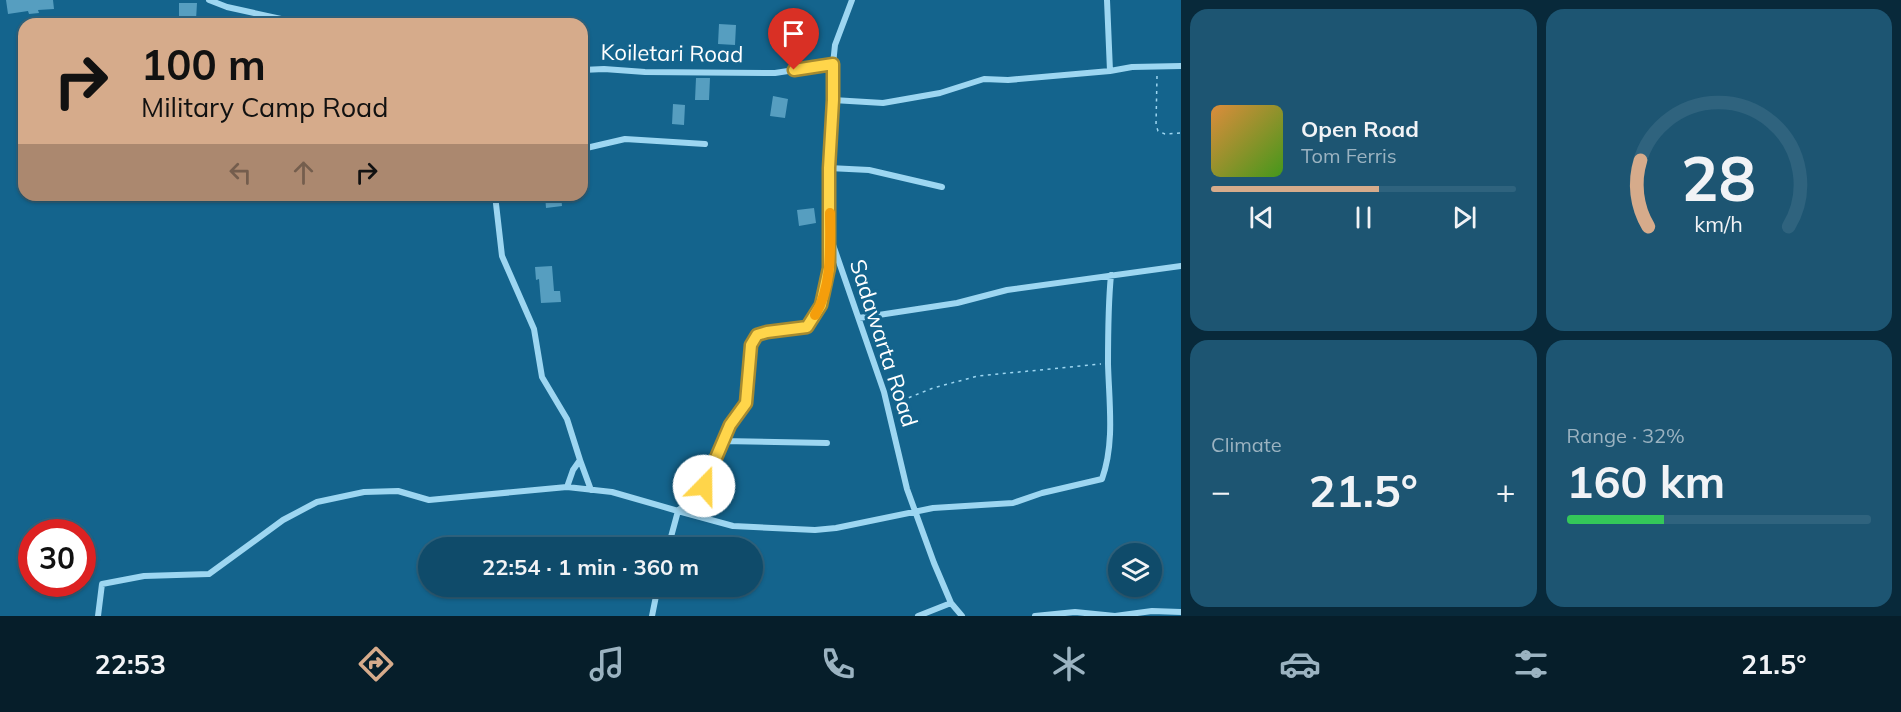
<!DOCTYPE html>
<meta charset="utf-8">
<style>
body{margin:0;font-family:Mulish,sans-serif;background:#1d5572;color:#f1f3f6;height:100vh;display:flex;flex-direction:column;font-size:22px;white-space:nowrap}
*{box-sizing:border-box;margin:0}
p{font-size:20px;color:#9bb3c1}
.icon{flex:none;width:33px;height:33px;fill:none;stroke:currentColor;stroke-width:2;stroke-linecap:round;stroke-linejoin:round}
.map{position:relative;flex:1;overflow:hidden}
.side{display:flex;flex-direction:column;gap:9px;padding:9px;background:#08293a;width:720px}
.side>*{flex:none}
.banner{position:absolute;left:18px;top:18px;width:570px;height:183px;border-radius:18px;box-shadow:0 2px 4px #0004,0 0 0 2px #2f637e;background:#d6ab8b;color:#111;overflow:hidden}
.tools{position:absolute;left:1108px;top:543px;display:grid;gap:12px}
.tools a{display:grid;place-items:center;width:54px;height:54px;border-radius:50%;background:#0f4b6a;box-shadow:0 2px 4px #0004,0 0 0 2px #2f637e;font-size:30px}
.speed{position:absolute;left:18px;top:519px;display:flex;gap:12px;font-size:30px;font-weight:700;text-align:center}
.speed>*{display:grid;place-content:center;width:78px;height:78px;border-radius:50%;background:#0f4b6a;box-shadow:0 2px 4px #0004,0 0 0 2px #2f637e;line-height:1}
.speed .limit{border:9px solid #d22;background:#fff;color:#111}
.pin{position:absolute;display:grid;place-items:center;width:51px;height:51px;color:#fff;margin:-62px -26px;border-radius:50% 50% 50% 0;rotate:-45deg;box-shadow:0 0 6px #0007}
.pin .icon{rotate:45deg}
.me{position:absolute;width:66px;margin:-33px;rotate:22deg;stroke-linejoin:round;filter:drop-shadow(0 0 4px #0008)}
.turn{display:flex;align-items:center;gap:21px;height:126px;padding:0 24px;font-size:27px}
.turn .icon{width:78px;height:78px;stroke-width:2.5}
.turn b{display:block;font-size:42px;line-height:51px}
.lanes{display:flex;align-items:center;height:57px;padding:0 24px;background:#0003;justify-content:center;gap:30px;direction:ltr}
.lanes .off{opacity:.35}
.big{font-size:45px;font-weight:700;line-height:1.1}
.side .tile{flex:1;display:flex;flex-direction:column;justify-content:center;gap:9px;min-width:0;padding:0 21px;border-radius:18px;background:#1d5572}
.side .dial{align-items:center;gap:0}
.dial svg{height:156px;overflow:visible;fill:none;stroke:#2f637e;stroke-width:7;stroke-linecap:round;text-anchor:middle}
.dial text{fill:#f1f3f6;stroke:none}
.song{display:flex;align-items:center;gap:18px}
.cover{width:72px;height:72px;border-radius:9px;background:linear-gradient(135deg,hsl(30 70% 55%),hsl(100 70% 35%))}
.played{height:6px;border-radius:3px;background:linear-gradient(90deg,#d6ab8b 55%,#2f637e 55%)}
.keys{display:flex;justify-content:space-around;direction:ltr}
.heat{display:flex;justify-content:space-between;align-items:center;font-size:33px;direction:ltr}
.charge{height:9px;border-radius:4px;background:linear-gradient(90deg,#34c759 32%,#2f637e 0)}
.side .tiles{flex:1;display:grid;gap:9px;grid-template-columns:repeat(2,1fr)}
.trip{position:absolute;left:418px;top:537px;width:345px;height:60px;border-radius:30px;background:#0f4b6a;box-shadow:0 2px 4px #0004,0 0 0 2px #2f637e;font-weight:700;line-height:60px;text-align:center}
.tabs{display:flex;height:96px;justify-content:space-around;align-items:center;background:#061e2a;color:#9bb3c1}
.tabs .icon{width:42px;height:42px}
.tabs .active{color:#d6ab8b}
.tabs b{font-size:27px;color:#f1f3f6}
main{display:flex;flex:1;min-height:0}
.map>svg:first-child{display:block}
.building{fill:#569ec0}
.lines{fill:none;stroke-linecap:round;stroke-linejoin:round}
.path{stroke:#9dd6f1;stroke-width:1.5;stroke-dasharray:3 4.5;stroke-linecap:butt}
.street{stroke:#9dd6f1;stroke-width:6}
.route-casing{stroke:#a68a30;stroke-width:15}
.route{stroke:#ffd54a;stroke-width:10}
.slow{stroke:#f59e0b;stroke-width:10}
.labels{text-anchor:middle;dominant-baseline:central;stroke-width:6;stroke-linejoin:round;paint-order:stroke}
.street-label{font-size:22px;fill:#fff;stroke:#14648d}
</style>
<main>
<div class="map">
<svg width="1181" height="616" viewBox="0 0 1181 616">
<rect width="100%" height="100%" fill="#14648d"/>
<path class="building" d="M6 0H53L54 9 38 10 39 13 29 14 28 11 8 14Z
M179 3H197L196 20H179Z
M719 24 736 25 735 45 718 44Z
M696 78H710L709 100H695Z
M773 96 788 99 785 118 770 116Z
M673 104 685 105 684 125 672 124Z
M545 195H561L562 206 546 208Z
M814 208 816 223 799 226 797 210Z
M552 266 554 291H560L561 302 541 303 539 279 536 280 535 267Z"/>
<g class="lines">
<path class="path" d="M1157 76 1156 125 1158 131 1165 134 1181 133
M894 396 908 398 933 388 978 376 1101 364"/>
<path class="street" d="M209 0 227 7 304 24
M852 0 835 45 833 64V100L829 168 830 236 884 392 907 489 934 563 951 603 962 616
M1107 0 1110 71
M582 70 604 69 645 72 775 73 833 64
M833 100 883 103 940 93 984 79 1008 80 1110 71 1132 67 1181 66
M582 149 625 139 705 144
M829 168 869 170 942 187
M495 195 502 256 534 329 542 377 567 419 580 460 573 470 567 487
M859 318 957 303 1007 290 1181 266
M723 441 827 443
M580 460 591 490
M668 548 678 511 733 526 815 530 836 528 933 508 1013 503 1042 493 1102 479C1115 443 1109 402 1108 364 1108 334 1108 305 1111 275
M98 616 102 584 144 576 209 574 283 520 317 502 364 492 398 491 429 500 567 487 612 492 678 511 704 486 730 425 746 403 751 345 757 335 777 330 807 327 821 305 829 268 830 236
M652 616 658 586
M918 616 951 603
M1035 616 1075 612 1115 616 1152 611 1181 612"/>
</g>
<g class="lines">
<defs>
<path id="route" d="M704 486 730 425 746 403 751 345 757 335 767 332 807 327 821 305 829 268V168L833 100V64L794 70"/>
</defs>
<use href="#route" class="route-casing"/>
<use href="#route" class="route"/>
<path class="slow" d="M815 315C833 286 830 245 830 213"/>
</g>
<g class="labels">
<g class="street-label">
<text transform="translate(672 53) rotate(1)">Koiletari Road</text>
<text transform="translate(884 343) rotate(72)">Sadawarta Road</text>
</g>
</g>
</svg>
<div class="tools">
<a><svg class="icon" aria-label="layers" viewBox="0 0 24 24"><path d="M12 4l9 5-9 5-9-5zM3 14l9 5 9-5"/></svg></a>
</div>
<div class="speed"><div class="limit">30</div></div>
<div class="pin" style="left:794px;top:70px;background:#d93025"><svg class="icon" aria-label="arrive" viewBox="0 0 24 24"><path d="M6 21V4h12l-3 4 3 4H6"/></svg></div>
<svg class="me" style="left:704px;top:486px" viewBox="-20 -20 40 40"><circle r="19" fill="#fff"/><path d="M0-13L10 11 0 6-10 11z" fill="#ffd54a"/></svg>
<div class="trip">22:54 · 1 min · 360 m</div>
<div class="banner">
<div class="turn"><svg class="icon" aria-label="right" viewBox="0 0 24 24"><path d="M7 20v-9h11M14 6l5 5-5 5"/></svg><div><b>100 m</b>Military Camp Road</div></div>
<div class="lanes"><svg class="icon off" aria-label="left" viewBox="0 0 24 24"><path d="M17 20v-9H6M10 6l-5 5 5 5"/></svg><svg class="icon off" aria-label="ahead" viewBox="0 0 24 24"><path d="M12 20V5M6 11l6-6 6 6"/></svg><svg class="icon" aria-label="right" viewBox="0 0 24 24"><path d="M7 20v-9h11M14 6l5 5-5 5"/></svg></div>
</div>
</div>
<section class="side">
<div class="tiles">
<div class="tile">
<div class="song"><i class="cover"></i><div><b>Open Road</b><p>Tom Ferris</p></div></div>
<div class="played"></div>
<div class="keys"><svg class="icon" aria-label="previous" viewBox="0 0 24 24"><path d="M18 5L8 12l10 7zM5 5v14"/></svg><svg class="icon" aria-label="pause" viewBox="0 0 24 24"><path d="M8 5v14M16 5v14"/></svg><svg class="icon" aria-label="next" viewBox="0 0 24 24"><path d="M6 5l10 7-10 7zM19 5v14"/></svg></div>
</div>
<div class="tile dial"><svg viewBox="0 0 100 80">
<path d="M14 69A42 42 0 1 1 86 69"/>
<path d="M14 69A42 42 0 0 1 10 35" stroke="#d6ab8b"/>
<text x="50" y="56" font-size="32" font-weight="700">28</text>
<text x="50" y="72" font-size="11">km/h</text>
</svg></div>
<div class="tile"><p>Climate</p>
<div class="heat"><a>−</a><b class="big">21.5°</b><a>+</a></div>
</div>
<div class="tile"><p>Range · 32%</p><b class="big">160 km</b><div class="charge"></div></div>
</div>
</section>
</main>
<nav class="tabs">
<b>22:53</b>
<svg class="icon active" aria-label="directions" viewBox="0 0 24 24"><path d="M12 3l9 9-9 9-9-9zM9 14v-3h6M13 9l2 2-2 2"/></svg>
<svg class="icon" aria-label="music" viewBox="0 0 24 24"><path d="M9 18V5l10-2v13"/><circle cx="6" cy="18" r="3"/><circle cx="16" cy="16" r="3"/></svg>
<svg class="icon" aria-label="phone" viewBox="0 0 24 24"><path d="M5 4h4l2 5-3 2q2 4 5 5l2-3 5 2v4C11 20 4 13 5 4z"/></svg>
<svg class="icon" aria-label="climate" viewBox="0 0 24 24"><path d="M12 3v18M4 7l16 10M4 17L20 7"/></svg>
<svg class="icon" aria-label="car" viewBox="0 0 24 24"><path d="M5 17H2v-5l4-1 3-4h7l3 4 3 1v5h-3M9 17h6M6 11h13"/><circle cx="7" cy="17" r="2"/><circle cx="17" cy="17" r="2"/></svg>
<svg class="icon" aria-label="filters" viewBox="0 0 24 24"><path d="M4 7h16M4 17h16"/><circle cx="9" cy="7" r="2"/><circle cx="15" cy="17" r="2"/></svg>
<b>21.5°</b>
</nav>
